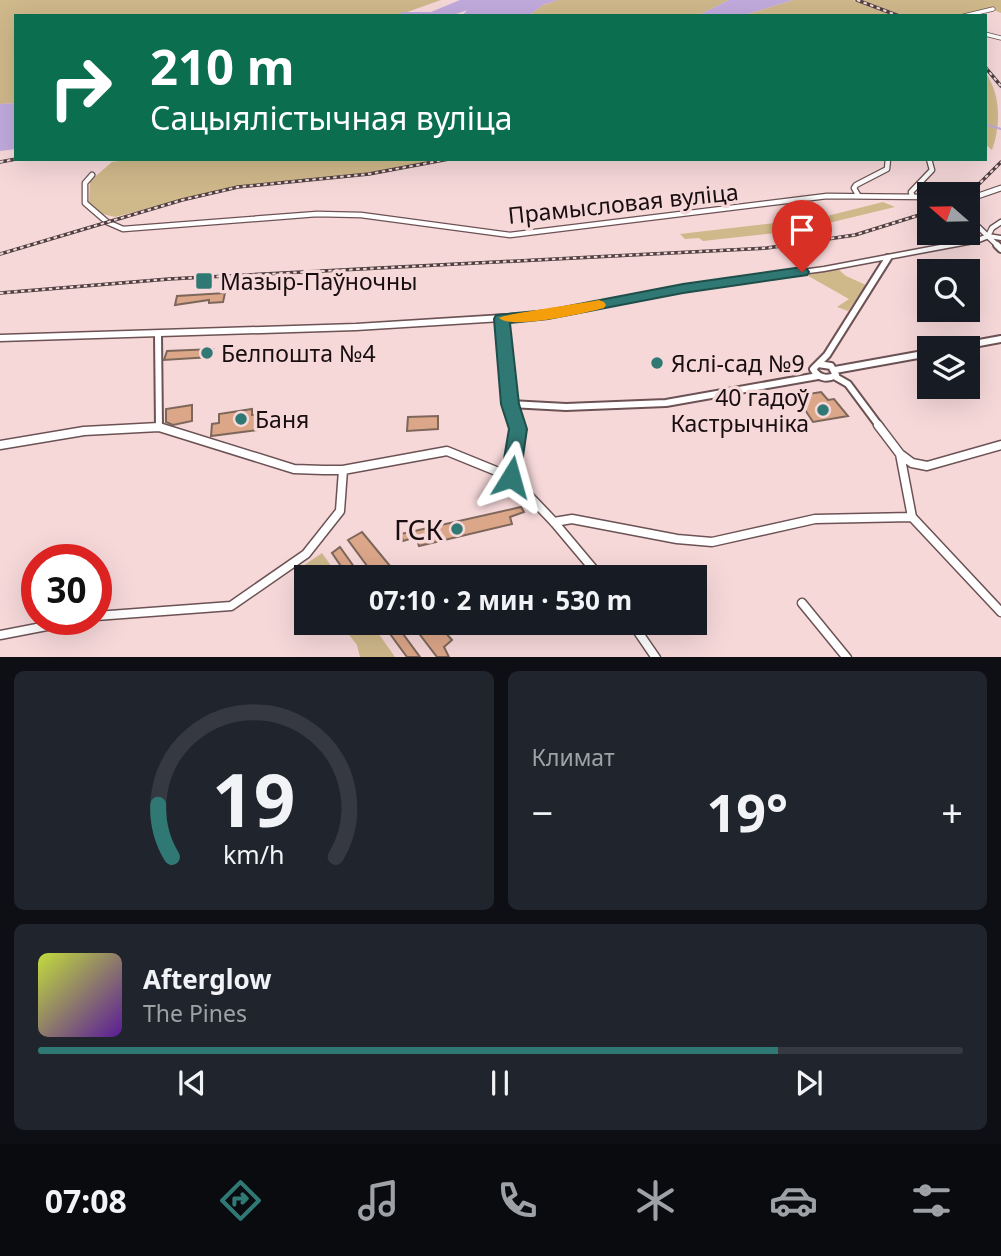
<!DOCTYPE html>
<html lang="ru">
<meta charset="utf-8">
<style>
body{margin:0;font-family:"Noto Sans",sans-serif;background:#20242c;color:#f1f3f6;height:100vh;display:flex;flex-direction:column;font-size:26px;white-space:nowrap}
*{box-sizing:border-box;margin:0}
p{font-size:23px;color:#9ea1a6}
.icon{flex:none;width:38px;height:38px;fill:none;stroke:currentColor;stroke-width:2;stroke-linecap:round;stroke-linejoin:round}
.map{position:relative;height:657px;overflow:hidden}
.side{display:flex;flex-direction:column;gap:14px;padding:14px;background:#0d0f14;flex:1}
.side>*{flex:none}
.top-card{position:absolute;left:14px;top:14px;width:973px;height:147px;border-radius:0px;box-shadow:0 7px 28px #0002;background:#0b6e4f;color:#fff;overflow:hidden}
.needle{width:46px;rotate:290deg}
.controls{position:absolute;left:917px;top:182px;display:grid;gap:14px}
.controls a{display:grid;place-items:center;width:63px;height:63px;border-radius:0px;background:#171b24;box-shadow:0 7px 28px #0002;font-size:35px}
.speed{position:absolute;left:21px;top:544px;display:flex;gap:14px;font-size:35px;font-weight:700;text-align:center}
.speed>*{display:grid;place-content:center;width:91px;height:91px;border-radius:50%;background:#171b24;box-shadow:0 7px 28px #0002;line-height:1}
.speed .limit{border:10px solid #d22;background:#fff;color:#111}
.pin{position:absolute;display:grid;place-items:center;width:60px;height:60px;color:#fff;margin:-72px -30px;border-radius:50% 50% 50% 0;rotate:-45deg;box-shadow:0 0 7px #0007}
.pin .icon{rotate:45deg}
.me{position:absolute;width:77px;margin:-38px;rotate:8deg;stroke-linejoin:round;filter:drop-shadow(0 0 5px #0008)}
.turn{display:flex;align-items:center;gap:24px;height:147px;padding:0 21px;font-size:32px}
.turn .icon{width:91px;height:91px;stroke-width:2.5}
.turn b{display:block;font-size:49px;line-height:60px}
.big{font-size:52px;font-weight:700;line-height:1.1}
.side .widget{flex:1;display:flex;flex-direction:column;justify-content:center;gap:10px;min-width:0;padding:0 24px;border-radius:10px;background:#20242c}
.side .dial{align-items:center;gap:0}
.dial svg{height:182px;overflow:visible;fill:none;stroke:#363941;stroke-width:7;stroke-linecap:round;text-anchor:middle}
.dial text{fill:#f1f3f6;stroke:none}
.song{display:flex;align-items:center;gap:21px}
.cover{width:84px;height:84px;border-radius:10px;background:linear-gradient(135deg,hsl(70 70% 55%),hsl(270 70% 35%))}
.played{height:7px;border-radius:4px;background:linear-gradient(90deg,#307874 80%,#363941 80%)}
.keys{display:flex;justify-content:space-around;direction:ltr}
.heat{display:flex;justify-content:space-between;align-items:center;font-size:38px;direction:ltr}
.side .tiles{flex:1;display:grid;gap:14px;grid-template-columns:1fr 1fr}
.widget:last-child{grid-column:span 2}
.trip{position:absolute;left:294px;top:565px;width:413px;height:70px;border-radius:0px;background:#171b24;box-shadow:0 7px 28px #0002;font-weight:700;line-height:70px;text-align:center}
.menu{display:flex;height:112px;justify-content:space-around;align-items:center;background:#090b0e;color:#9ea1a6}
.menu .icon{width:49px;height:49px}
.menu .on{color:#307874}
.menu b{font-size:32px;color:#f1f3f6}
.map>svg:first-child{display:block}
.green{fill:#cfb88a}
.water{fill:#c1aadd}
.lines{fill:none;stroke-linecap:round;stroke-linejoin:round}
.stream{stroke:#c1aadd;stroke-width:2}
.building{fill:#dca689;stroke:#7d675b;stroke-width:2}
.street-far3-casing{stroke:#6c5254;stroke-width:5}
.street-far2-casing{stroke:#6c5254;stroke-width:7}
.street-far1-casing{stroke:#6c5254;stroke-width:10}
.street-casing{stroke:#6c5254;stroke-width:11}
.secondary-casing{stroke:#6c5254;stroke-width:3}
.street-far3{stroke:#fff;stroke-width:3.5}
.street-far2{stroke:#fff;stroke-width:4.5}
.street-far1{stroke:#fff;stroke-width:6}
.street{stroke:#fff;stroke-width:8}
.secondary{fill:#fff;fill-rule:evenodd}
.rail-casing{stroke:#4e3f40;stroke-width:3.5}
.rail{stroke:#f6d8d9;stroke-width:2;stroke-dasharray:3.5;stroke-linecap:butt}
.route{fill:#307874;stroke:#1f4e4b;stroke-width:2}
.slow{fill:#f59e0b}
.poi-dot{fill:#307874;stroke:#f6d8d9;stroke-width:2.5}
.labels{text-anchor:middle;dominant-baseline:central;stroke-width:7;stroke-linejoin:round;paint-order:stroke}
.street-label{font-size:23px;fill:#180e0f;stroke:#f6d8d9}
.poi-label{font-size:23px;fill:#180e0f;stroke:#f6d8d9;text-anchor:start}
.near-poi-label{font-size:28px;fill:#180e0f;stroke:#f6d8d9;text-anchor:end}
</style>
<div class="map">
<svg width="1001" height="658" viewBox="0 0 1001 658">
<rect width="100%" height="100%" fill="#f6d8d9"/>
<path class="green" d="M0 0H441L396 16H16V103L0 104Z
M558 0H729L697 16H528L543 5Z
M793 0H853L894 16H741Z
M861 0H1001V13L994 10 968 16H904Z
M985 72C1001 94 1001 125 992 150L985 144Z
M131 159H433V160L382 171 231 187 115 217 103 214 89 202 90 181 112 162Z
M883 202 895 207 795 231 703 241 699 238 685 239 680 234 819 218Z
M838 269 846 276 866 285 848 311 837 307 849 299 803 273Z
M322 553 339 577 306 578V581L297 570Z
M340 623H371L395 657H360L357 645Z"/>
<path class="water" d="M460 0H558L543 5 528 16H462L467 10 451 16H396L403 12H431Z
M729 0H793L741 16H697Z
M16 103V149L0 151V104Z"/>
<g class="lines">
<path class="stream" d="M985 124 1001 129"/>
</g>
<path class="building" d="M225 293 223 302 209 303V300L175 305 177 296Z
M213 349 211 357 164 360 167 351Z
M821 392 828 400 834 399 848 416 813 422 796 396Z
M192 405V421L173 425 166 422V409Z
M252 409V415L264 414V423L258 424V430L211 436 212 424 219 423V414Z
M438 416V429L407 431 408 417Z
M521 507 524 512 510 517 512 524 419 546 416 537 403 541 401 534Z
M362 532 400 578H376L348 540Z
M340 547 362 578H349L332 553Z
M382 623H395L420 657H407Z
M411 623H437L452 640 444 647 449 657H437Z"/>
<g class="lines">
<defs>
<path id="street-far3" d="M964 16 993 9
M985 34 1001 38"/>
<path id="street-far2" d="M92 175 85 183V203L107 222 123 229 317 214 361 215 510 235 827 196 929 197
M858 195 854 188 856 185 887 169 888 159
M912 195 911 192 932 170 929 159
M968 204 972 198 1001 188
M968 217 999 247
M988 236 992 228 1001 222"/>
<path id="street-far1" d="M997 245 1001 249
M501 319 510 404 517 427
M158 334 159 427
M952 348 1001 339
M818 364 827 355 888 258
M818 364 831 366 836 375C827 380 818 378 813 369Z
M835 370 929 353
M834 376 848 384 880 427
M510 404 566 407 666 403 818 376"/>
<path id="street" d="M878 425 900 454 912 517
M0 445 84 431 159 427 294 469 323 470H343L447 451 511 477 554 522 601 578
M900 454 912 463 927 466 1001 445
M511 477 517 425
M912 517 1001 612
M554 522 572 519 677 539 712 542 815 519 912 517
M802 603 847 658
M96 616 231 606 306 554 340 511 343 470
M632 623 656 658
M0 635 78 620"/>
<path id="secondary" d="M988 234 1001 236V240L989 238 979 242 824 271 683 290 548 318 356 330 0 341V335L356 324 548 312 683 286 824 267 977 238Z"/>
</defs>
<use href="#street-far3" class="street-far3-casing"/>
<use href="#street-far2" class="street-far2-casing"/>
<use href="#street-far1" class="street-far1-casing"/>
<use href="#street" class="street-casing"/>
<use href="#secondary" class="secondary-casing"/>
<use href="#street-far3" class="street-far3"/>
<use href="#street-far2" class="street-far2"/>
<use href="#street-far1" class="street-far1"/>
<use href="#street" class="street"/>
<use href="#secondary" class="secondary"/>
<defs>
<path id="rail" d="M857 0 899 16
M985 67 1001 86
M0 162 16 159
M963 194 978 185 1001 162
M0 254 182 200 238 187 369 174 449 159
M0 293 169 279 767 248 855 235 929 212"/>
</defs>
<use href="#rail" class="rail-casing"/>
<use href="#rail" class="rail"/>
</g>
<path class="route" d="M802 267 807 269 809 272 807 275 683 293 548 319 510 323 519 404 527 429 520 477 518 482H504L501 477 509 429 501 404 494 319 496 315 548 310 683 284Z"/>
<path class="slow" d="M599 300 604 302 606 305 604 308C585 313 512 330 499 318 504 314 584 303 599 300Z"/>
<g class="poi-dot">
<rect x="195" y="272" width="18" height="18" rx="3.5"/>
<circle cx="207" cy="353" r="7"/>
<circle cx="657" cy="363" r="7"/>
<circle cx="823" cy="410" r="7"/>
<circle cx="241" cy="419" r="7"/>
<circle cx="457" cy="529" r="7"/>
</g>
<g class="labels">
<g class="street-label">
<text transform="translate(623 203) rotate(-6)">Прамысловая вуліца</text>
</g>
<g class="poi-label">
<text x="220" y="281">Мазыр-Паўночны</text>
<text x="221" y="353">Белпошта №4</text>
<text x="671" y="363">Яслі-сад №9</text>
<text x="809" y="397" text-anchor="end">40 гадоў<tspan x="809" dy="26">Кастрычніка</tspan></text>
<text x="255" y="419">Баня</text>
</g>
<g class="near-poi-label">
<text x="443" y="529">ГСК</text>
</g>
</g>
</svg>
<div class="controls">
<a><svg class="needle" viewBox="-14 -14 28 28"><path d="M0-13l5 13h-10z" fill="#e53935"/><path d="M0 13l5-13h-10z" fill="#9ea1a6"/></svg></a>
<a><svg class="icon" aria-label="search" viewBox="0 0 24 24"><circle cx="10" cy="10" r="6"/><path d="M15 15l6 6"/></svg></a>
<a><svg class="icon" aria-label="layers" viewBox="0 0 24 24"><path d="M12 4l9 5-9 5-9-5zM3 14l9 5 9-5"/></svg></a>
</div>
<div class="speed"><div class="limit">30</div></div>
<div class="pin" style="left:802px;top:272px;background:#d93025"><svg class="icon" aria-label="arrive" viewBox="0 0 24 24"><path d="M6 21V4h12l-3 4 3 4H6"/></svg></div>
<svg class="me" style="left:511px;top:477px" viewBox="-20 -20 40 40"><path d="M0-17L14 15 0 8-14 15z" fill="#307874" stroke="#fff" stroke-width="4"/></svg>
<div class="trip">07:10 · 2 мин · 530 m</div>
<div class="top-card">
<div class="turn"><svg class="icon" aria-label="right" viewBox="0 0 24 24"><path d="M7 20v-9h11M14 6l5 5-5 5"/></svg><div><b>210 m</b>Сацыялістычная вуліца</div></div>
</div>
</div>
<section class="side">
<div class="tiles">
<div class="widget dial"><svg viewBox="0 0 100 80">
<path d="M14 69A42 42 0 1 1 86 69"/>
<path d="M14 69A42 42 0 0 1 8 46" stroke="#307874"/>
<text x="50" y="56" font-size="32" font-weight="700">19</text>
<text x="50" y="72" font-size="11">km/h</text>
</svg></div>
<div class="widget"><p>Климат</p>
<div class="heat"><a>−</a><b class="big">19°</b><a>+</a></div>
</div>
<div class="widget">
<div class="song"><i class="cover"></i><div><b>Afterglow</b><p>The Pines</p></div></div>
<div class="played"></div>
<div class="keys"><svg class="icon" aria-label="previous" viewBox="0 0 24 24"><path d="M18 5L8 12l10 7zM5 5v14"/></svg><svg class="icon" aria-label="pause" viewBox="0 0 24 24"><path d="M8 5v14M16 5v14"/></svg><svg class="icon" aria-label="next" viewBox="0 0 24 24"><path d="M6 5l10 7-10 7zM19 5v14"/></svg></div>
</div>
</div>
</section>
<nav class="menu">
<b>07:08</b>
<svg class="icon on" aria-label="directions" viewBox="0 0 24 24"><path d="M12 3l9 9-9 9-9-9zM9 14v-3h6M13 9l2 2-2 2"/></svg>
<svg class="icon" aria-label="music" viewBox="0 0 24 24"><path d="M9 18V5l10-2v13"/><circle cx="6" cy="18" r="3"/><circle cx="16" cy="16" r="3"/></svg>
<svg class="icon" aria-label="phone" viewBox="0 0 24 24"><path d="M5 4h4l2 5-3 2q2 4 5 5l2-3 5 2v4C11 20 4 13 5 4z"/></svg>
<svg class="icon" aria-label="climate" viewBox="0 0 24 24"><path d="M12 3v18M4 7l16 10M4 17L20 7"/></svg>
<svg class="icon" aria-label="car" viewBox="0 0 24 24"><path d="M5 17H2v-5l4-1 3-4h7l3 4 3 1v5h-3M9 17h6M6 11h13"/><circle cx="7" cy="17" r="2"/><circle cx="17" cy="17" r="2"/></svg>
<svg class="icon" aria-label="filters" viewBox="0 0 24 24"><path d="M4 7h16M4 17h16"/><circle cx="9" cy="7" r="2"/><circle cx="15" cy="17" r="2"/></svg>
</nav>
